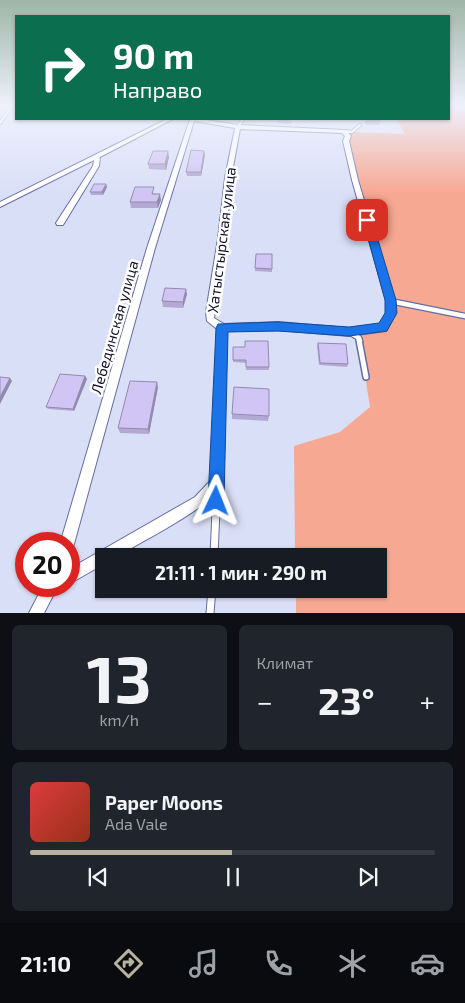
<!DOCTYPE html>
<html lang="ru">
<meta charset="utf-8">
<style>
body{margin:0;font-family:"Exo 2",sans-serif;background:#20242c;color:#f1f3f6;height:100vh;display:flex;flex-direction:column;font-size:19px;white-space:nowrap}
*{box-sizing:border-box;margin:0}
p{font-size:16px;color:#9ea1a6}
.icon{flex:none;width:28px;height:28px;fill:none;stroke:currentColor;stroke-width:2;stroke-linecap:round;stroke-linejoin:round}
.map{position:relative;height:613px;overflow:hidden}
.sheet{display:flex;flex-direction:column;gap:12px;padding:12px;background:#0d0f14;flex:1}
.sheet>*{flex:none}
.hud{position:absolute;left:15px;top:15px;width:435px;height:105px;border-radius:0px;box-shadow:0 1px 4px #0004;background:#0b6e4f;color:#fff;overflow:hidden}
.speed{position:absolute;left:15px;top:532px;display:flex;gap:10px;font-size:25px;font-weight:700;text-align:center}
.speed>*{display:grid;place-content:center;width:65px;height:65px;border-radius:50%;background:#171b24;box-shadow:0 1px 4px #0004;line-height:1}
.speed .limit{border:8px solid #d22;background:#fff;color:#111}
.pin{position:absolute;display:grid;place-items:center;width:42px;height:42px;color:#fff;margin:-21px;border-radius:10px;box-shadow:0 2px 8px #0006}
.me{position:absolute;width:55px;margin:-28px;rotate:2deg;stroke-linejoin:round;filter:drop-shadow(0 0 4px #0008)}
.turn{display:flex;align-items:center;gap:18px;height:105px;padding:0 15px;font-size:22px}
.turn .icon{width:65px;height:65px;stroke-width:2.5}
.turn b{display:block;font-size:35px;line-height:42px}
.big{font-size:38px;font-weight:700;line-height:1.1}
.sheet .widget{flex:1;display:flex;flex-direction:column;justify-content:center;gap:8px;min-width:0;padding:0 18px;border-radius:8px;background:#20242c}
.sheet .dial{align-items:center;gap:0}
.dial b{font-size:65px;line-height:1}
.song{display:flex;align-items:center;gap:15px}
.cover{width:60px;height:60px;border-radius:8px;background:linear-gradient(135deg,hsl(0 70% 55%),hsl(10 70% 35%))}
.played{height:5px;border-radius:2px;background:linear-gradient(90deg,#b8b39e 50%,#363941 50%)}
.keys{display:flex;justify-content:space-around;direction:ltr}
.heat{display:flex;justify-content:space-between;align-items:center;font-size:28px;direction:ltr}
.sheet .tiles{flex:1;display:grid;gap:12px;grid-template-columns:1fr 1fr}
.widget:last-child{grid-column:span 2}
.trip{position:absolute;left:95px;top:548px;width:292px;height:50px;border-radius:0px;background:#171b24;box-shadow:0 1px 4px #0004;font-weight:700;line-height:50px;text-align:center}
.dock{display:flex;height:80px;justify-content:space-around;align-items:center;background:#090b0e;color:#9ea1a6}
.dock .icon{width:35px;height:35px}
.dock .active{color:#b8b39e}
.dock b{font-size:22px;color:#f1f3f6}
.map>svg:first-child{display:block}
.green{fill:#f7a893}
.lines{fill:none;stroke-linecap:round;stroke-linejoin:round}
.service-far3-casing{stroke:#646da4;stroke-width:4}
.service-far2-casing{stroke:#646da4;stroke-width:7}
.service-far1-casing{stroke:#646da4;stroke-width:8}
.service-casing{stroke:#646da4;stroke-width:9}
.minor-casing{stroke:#646da4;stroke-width:2}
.service-far3{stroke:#fff;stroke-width:2.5}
.service-far2{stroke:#fff;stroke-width:4.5}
.service-far1{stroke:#fff;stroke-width:5}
.service{stroke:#fff;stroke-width:7}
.minor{fill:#fff;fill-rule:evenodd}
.wall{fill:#b3a9d3}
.shaded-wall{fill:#928aac}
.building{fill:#d0c5f5;stroke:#928aac}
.route{fill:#1a73e8;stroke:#114b97}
.labels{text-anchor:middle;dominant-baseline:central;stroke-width:5;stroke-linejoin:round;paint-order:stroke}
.street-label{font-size:15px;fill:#111429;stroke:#fff}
</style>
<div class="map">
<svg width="465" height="613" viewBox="0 0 465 613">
<rect width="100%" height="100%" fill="#dadff8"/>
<path class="green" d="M449 107H465V613H296V589H379V556H295L294 446 340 432 370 407 359 338 349 332 383 328 391 313 348 136 352 132 405 134 396 119H449Z"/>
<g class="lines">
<defs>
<path id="service-far3" d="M0 123 10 109 14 107
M238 127 243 119
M344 131 352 132 360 125"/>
<path id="service-far2" d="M390 301 465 316
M351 333 359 338 360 341"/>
<path id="service-far1" d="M359 340 366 377"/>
<path id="service" d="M214 556 217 488
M210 613 212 589"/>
<path id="minor" d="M167 119H173L100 157 99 166 63 225H57L56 223 93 166 94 160 0 207V202Z
M190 119H200L238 125 346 130 351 136 349 141 358 180 394 301 395 313 386 331 349 336 278 330 227 331 223 483C214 506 141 542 117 556H104V564L69 584V569L195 497 211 480 217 329 207 321 206 312 218 239 225 178 235 128 194 121 155 248 74 544 72 549 69 550V544H60L147 248ZM240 129 342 133 345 136 343 141 352 180 386 301 387 313 380 325 349 328 278 322 224 324 214 318 226 239 231 178Z
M43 586H58L44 613H29Z"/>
</defs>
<use href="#service-far3" class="service-far3-casing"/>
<use href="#service-far2" class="service-far2-casing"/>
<use href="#service-far1" class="service-far1-casing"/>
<use href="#service" class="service-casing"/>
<use href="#minor" class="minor-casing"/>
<use href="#service-far3" class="service-far3"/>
<use href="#service-far2" class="service-far2"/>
<use href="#service-far1" class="service-far1"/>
<use href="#service" class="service"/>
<use href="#minor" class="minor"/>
</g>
<path class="wall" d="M278 119H292L291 124 277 123Z
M364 119H380L381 120 379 125H366Z
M205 155 201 176H187L186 172Z
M169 157 166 170 149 169 148 164Z
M106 184 107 187 103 195H91L90 192Z
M155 193V194L161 200 158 208H131L130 202Z
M256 254H272V272L255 271Z
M187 294 183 308 163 307 162 301Z
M318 343 348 364 347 367 319 365 317 346Z
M233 347H245L269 367V370H246V363L233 362Z
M85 376 87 379 74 411 48 409 46 407Z
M158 387 149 434 120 433 118 428Z
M232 414 269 416 268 421 232 419Z"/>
<path class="shaded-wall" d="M168 151 169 157 166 170 165 164Z
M204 151 205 155 201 176V172Z
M106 184 107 187 103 195 102 192Z
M160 194 161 200 158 208 157 202Z
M186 289 187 294 183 308V302Z
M85 376 87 379 74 411 73 409Z
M10 378 12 381 0 404V397Z
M157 382 158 387 149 434 148 429Z"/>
<path class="building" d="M367 119H380L381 120H367Z
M191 150 204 151 201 172H186Z
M153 151H168L165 164H148Z
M94 184H106L102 192H90Z
M135 187H154L152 194H160L157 202H130Z
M256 254H272V269L255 268Z
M165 288 186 289 183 302 162 301Z
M245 341H268L269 367H246V360H233V347H245Z
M318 343 346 344 348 364 320 363Z
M60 374 85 376 73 409 46 407Z
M0 377 10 378 0 397Z
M130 381 157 382 148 429 118 428Z
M234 387 269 389V416L232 414Z"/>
<linearGradient id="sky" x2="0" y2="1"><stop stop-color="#9fb5a7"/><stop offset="0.55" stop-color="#eef1fc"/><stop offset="1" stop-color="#eef1fc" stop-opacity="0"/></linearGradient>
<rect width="465" height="193" fill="url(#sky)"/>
<path class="route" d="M367 218 372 220 396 300 397 313 387 331 349 336 278 331 228 332 224 501 222 506 216 509 210 506 208 501 216 328 218 324 278 322 349 327 379 323 385 313V300L363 220Z"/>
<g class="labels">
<g class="street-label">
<text transform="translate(221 240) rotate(-83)">Хатыстырская улица</text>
<text transform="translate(114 327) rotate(-74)">Лебединская улица</text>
</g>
</g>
</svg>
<div class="speed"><div class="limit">20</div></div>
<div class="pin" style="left:367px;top:220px;background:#d93025"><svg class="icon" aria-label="arrive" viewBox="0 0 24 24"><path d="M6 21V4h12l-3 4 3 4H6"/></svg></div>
<svg class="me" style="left:216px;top:501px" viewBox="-20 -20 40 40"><path d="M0-17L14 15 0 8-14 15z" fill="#1a73e8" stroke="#fff" stroke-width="4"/></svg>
<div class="trip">21:11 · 1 мин · 290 m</div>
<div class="hud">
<div class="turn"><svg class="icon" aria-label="right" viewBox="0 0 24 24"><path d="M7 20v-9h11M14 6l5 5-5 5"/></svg><div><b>90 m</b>Направо</div></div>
</div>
</div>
<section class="sheet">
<div class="tiles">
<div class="widget dial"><b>13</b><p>km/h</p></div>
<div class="widget"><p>Климат</p>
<div class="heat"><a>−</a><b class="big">23°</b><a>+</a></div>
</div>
<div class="widget">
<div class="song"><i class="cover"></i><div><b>Paper Moons</b><p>Ada Vale</p></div></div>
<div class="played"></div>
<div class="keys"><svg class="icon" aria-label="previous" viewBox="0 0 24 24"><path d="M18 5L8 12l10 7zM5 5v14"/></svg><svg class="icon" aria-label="pause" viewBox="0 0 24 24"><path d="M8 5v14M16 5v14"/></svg><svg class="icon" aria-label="next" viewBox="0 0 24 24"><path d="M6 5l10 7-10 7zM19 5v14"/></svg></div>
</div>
</div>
</section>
<nav class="dock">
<b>21:10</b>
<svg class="icon active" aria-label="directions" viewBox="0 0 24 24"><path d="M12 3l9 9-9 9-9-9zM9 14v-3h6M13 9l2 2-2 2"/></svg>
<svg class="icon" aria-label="music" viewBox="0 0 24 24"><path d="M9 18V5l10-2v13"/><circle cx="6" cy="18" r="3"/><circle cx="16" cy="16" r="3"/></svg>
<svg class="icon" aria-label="phone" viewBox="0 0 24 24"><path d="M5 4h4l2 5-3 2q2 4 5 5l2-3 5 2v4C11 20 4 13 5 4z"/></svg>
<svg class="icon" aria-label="climate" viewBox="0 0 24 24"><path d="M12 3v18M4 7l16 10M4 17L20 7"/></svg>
<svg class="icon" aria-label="car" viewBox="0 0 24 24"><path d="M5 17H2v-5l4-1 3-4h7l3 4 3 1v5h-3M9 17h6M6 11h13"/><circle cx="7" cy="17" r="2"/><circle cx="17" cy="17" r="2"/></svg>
</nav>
